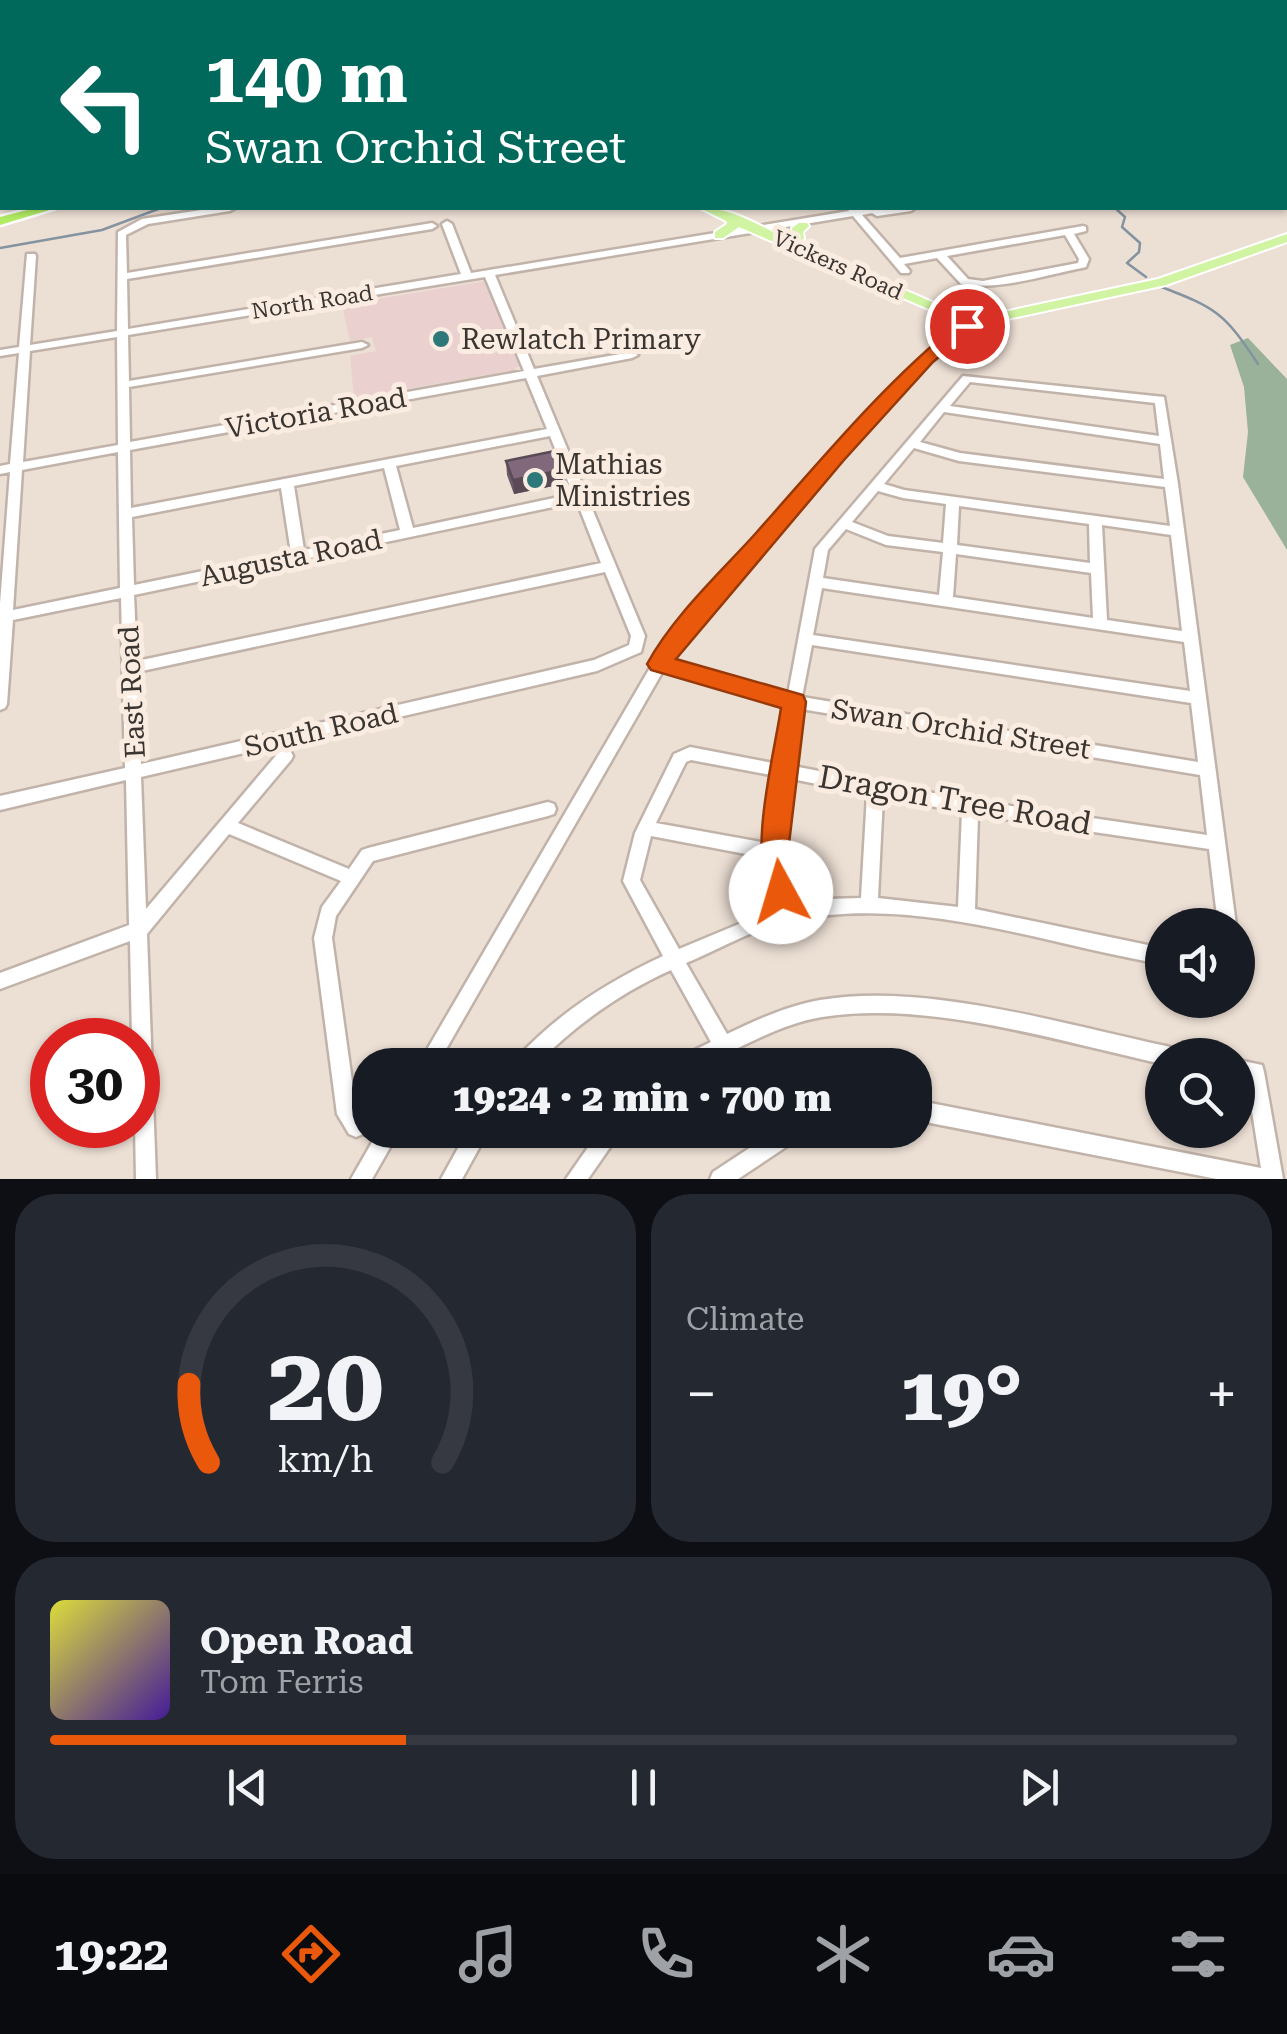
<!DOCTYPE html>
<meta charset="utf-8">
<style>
body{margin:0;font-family:"Roboto Serif",serif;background:#242831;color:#f1f3f6;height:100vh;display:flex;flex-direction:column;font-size:38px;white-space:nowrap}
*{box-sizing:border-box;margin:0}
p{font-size:32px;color:#9ea1a6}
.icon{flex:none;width:55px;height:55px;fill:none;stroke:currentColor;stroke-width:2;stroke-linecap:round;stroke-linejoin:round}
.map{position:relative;height:1179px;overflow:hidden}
.sheet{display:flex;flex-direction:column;gap:15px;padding:15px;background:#0d0f14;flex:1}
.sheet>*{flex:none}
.banner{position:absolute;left:0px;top:0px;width:1288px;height:210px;box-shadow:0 2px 8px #0004;background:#00695c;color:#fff;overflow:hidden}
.buttons{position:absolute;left:1145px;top:908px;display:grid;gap:20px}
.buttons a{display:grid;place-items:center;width:110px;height:110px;border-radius:50%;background:#171b24;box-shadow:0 2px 8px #0004;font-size:50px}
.speed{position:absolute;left:30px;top:1018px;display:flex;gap:20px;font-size:50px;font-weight:700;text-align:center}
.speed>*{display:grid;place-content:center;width:130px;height:130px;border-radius:50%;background:#171b24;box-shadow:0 2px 8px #0004;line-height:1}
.speed .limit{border:15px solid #d22;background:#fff;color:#111}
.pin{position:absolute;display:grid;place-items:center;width:85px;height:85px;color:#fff;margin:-42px;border:5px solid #fff;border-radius:50%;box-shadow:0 2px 10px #0007}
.me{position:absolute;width:110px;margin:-55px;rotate:354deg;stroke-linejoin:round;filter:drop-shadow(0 0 8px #0008)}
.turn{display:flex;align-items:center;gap:35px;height:210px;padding:0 40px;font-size:45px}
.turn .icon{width:130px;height:130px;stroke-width:2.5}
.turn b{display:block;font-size:70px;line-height:85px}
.big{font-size:75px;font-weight:800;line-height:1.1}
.sheet .card{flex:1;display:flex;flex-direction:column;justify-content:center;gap:15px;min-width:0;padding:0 35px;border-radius:40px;background:#242831}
.sheet .dial{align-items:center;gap:0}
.dial svg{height:260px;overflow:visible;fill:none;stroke:#363941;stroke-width:7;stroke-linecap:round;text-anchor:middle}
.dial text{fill:#f1f3f6;stroke:none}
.song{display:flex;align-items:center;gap:30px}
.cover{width:120px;height:120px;border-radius:15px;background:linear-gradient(135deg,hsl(60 70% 55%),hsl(260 70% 35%))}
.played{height:10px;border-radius:5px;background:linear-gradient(90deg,#ea580c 30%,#363941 30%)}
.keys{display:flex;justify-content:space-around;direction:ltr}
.heat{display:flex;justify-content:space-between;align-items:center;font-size:55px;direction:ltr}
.sheet .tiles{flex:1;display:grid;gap:15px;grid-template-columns:1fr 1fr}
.card:last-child{grid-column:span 2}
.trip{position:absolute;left:352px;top:1048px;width:580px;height:100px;border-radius:40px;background:#171b24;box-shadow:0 2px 8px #0004;font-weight:800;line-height:100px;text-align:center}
.tabs{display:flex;height:160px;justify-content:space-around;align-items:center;background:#090b0e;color:#9ea1a6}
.tabs .icon{width:70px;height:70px}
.tabs .selected{color:#ea580c}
.tabs b{font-size:45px;color:#f1f3f6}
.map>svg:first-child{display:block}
.education{fill:#ebd0d0}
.forest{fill:#9ab19a}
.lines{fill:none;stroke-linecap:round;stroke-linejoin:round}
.stream{stroke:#8393a0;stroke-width:2.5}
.minor-casing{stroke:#c1b3a9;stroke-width:5}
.major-casing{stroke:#fff;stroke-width:4}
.highway-casing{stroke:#fff;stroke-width:5}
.minor{fill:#fff;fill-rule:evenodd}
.major{fill:#d0f4a2;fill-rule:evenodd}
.highway{fill:#b1ec64;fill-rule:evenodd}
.wall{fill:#6f5a6a}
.shaded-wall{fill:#5a4a56}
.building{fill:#81697b;stroke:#5a4a56;stroke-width:2.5}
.route{fill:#ea580c;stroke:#983908;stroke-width:2.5}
.poi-dot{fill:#2f787a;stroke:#faece1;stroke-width:4}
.labels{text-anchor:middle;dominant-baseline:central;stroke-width:10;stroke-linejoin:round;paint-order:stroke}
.far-street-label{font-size:22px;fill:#3a3531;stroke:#faece1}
.poi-label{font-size:28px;fill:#3a3531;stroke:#faece1;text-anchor:start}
.street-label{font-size:28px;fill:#3a3531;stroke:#faece1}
.near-street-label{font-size:32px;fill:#3a3531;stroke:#faece1}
</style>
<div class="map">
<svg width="1287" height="1179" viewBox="0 0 1287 1179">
<rect width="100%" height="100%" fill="#ecdfd4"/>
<path class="education" d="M486 281 520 365 514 370 354 398 350 356 376 351 372 337 350 341 342 305Z"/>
<path class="forest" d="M1248 338 1287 379V550L1243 477 1248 432 1244 387 1230 345Z"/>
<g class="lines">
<path class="stream" d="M599 2 610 0
M1115 208 1125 217 1122 227 1140 243 1139 252 1127 263 1146 277
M0 248 102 230 161 208
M1159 286C1216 308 1224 312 1258 364"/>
<defs>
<path id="minor" d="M621 0H646L639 2H619Z
M666 0H674L676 2H668Z
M880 0H905L898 2H878Z
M931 0H940L942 2H934Z
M1033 0H1041L1043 2H1035Z
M1098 0H1109L1111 2H1102Z
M1285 12H1287V17H1285Z
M1285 35H1287V39H1285Z
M1285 63H1287V67H1285Z
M1285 132 1287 133V142L1285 141Z
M1285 165H1287V171H1285Z
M1285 196 1287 197V203L1285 202Z
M214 208H235L230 211 148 224 126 235 127 273 432 223 437 226 432 229 127 279 128 329 461 274 442 224 447 221 452 224 471 273 849 211 847 208H856L858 210 915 208 911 211 877 216 872 213 862 215 900 258 1083 226 1086 227V231L1074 234 1089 259 1086 267 1082 268C1045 275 998 291 961 284L937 258 904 264 910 271 909 273H901L853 216 495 275 534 369 632 352 638 355 632 358 537 376 645 636 641 652 597 671 141 777 146 909 279 752 285 750 291 752 293 756 291 760 238 823 349 869 362 850 368 848 548 802 554 804 556 809 554 814 548 816 373 861 336 916 332 938 356 1110 366 1127 363 1134 356 1137 349 1134 337 1114 314 938 322 907 341 881 229 834 147 934 156 1179H136L135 1125H138V1040H132L130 941 0 989V973L129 925 126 780 0 810V796L125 768 121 598 13 620 7 704 5 708 0 710V604L10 472 0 474V466L10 464 19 353 0 356V350L19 347 27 254H35L36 256 30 345 117 331 118 232 142 219ZM1065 235 1079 259 1078 263 983 281 968 279 947 256ZM485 277 524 371 130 442 129 387 362 348 368 345 362 342 129 381 128 335ZM117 337 118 445 23 462 30 351ZM526 378 547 429 131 508 130 450ZM550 436 573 494 413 528 396 466ZM118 452 120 588 13 610 22 470ZM384 468 400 530 304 550 294 486ZM281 488 291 553 134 585 132 517ZM577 502 601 563 137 661 134 595ZM605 572 631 636 629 645 594 660 141 764 137 672Z
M970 314 975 317 974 325 931 360 841 458 669 661 788 694 815 549 963 376 1164 397 1178 484 1236 925H1218L1209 849 978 815 975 909 1162 948V964C1039 943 912 893 785 922 753 929 718 950 686 963L727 1034C756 1020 787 1006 820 1000 925 982 1062 1024 1166 1046L1173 1048 1175 1055H1162V1064C1057 1041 929 1000 822 1017 791 1022 763 1036 736 1049L743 1065H724L719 1057 705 1065H676L678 1058 711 1042 671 970C620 993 575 1025 536 1065H514C519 1053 530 1045 539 1036 576 1002 618 977 663 956L623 881 635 833 674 754 690 747 778 764 786 706 663 671 437 1065H418L661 649 833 452 923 356 965 322V317ZM970 382 1155 403 1159 436 950 406ZM944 412 1160 444 1164 479 960 453 920 442ZM914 448 959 461 1165 487 1170 526 904 490 884 484ZM878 491 903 498 946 504 943 543 888 536 852 522ZM959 506 1089 524 1090 563 957 545ZM1102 525 1171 535 1182 631 1107 620ZM846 529 886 545 943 552 939 595 823 578 828 550ZM956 554 1091 573 1093 618 953 597ZM822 588 1184 642 1190 691 813 635ZM812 645 1191 703 1198 762 802 697ZM801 709 1200 775 1207 835 970 800 793 766ZM691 760 776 776 767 843 656 823 686 762ZM792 779 867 794 861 898 827 899 792 905 782 852ZM883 797 962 812 958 907 878 898ZM651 836 767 858 775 909 679 949 640 880Z
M1238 1060 1262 1065 1264 1072 1283 1179H1217L915 1120V1100L1261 1168 1247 1080 1238 1078Z
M379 1130H400L372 1179H351Z
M468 1130H489L462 1179H441Z
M600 1130H622L588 1179H566Z
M777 1130H804L801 1137 738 1179H710L713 1172Z"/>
<path id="major" d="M0 78H2V84H0Z
M700 208C731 206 764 229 793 241L792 228 799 223H807L809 226 803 232 804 239 795 242 971 319 1158 279 1287 234V242L1166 285 970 327 739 227 723 238H715V232L727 224 726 221Z"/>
<path id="highway" d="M35 208H56L0 225V217Z"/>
</defs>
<use href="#minor" class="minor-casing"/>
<use href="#major" class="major-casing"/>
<use href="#highway" class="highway-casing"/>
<use href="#minor" class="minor"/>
<use href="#major" class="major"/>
<use href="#highway" class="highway"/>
</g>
<path class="wall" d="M506 461 562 470 563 484 514 494 507 475Z"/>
<path class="shaded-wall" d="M562 470 563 484 514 494 513 480Z"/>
<path class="building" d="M555 451 562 470 513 480 506 461Z"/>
<path class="route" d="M960 322 976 326 933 362 844 460 676 659 803 695 806 702 788 852 795 892 791 900 781 904 771 900C748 851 773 761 781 708L651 670 647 664C674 615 719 574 756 533 821 460 884 383 960 322Z"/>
<g class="poi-dot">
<circle cx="441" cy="339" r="10"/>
<circle cx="535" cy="480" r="10"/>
</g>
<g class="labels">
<g class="far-street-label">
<text transform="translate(838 265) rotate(24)">Vickers Road</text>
<text transform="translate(312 302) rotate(-9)">North Road</text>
</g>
<g class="poi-label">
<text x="461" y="339">Rewlatch Primary</text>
<text x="555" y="464">Mathias<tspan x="555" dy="32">Ministries</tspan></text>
</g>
<g class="street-label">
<text transform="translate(316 413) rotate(-10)">Victoria Road</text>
<text transform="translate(291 558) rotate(-12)">Augusta Road</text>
<text transform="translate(132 692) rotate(-93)">East Road</text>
<text transform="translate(961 729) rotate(9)">Swan Orchid Street</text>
<text transform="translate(321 730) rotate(-13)">South Road</text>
</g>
<g class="near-street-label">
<text transform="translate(955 800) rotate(10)">Dragon Tree Road</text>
</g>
</g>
</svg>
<div class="buttons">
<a><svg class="icon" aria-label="sound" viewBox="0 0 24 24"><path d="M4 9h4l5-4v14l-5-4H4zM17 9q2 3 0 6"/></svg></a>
<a><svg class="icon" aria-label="search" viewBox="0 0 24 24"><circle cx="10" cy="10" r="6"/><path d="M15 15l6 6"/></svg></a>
</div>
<div class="speed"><div class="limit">30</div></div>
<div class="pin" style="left:967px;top:326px;background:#d93025"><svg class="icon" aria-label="arrive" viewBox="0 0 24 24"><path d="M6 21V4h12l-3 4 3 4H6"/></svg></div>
<svg class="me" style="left:781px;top:892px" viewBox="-20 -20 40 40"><circle r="19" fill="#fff"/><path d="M0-13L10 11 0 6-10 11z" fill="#ea580c"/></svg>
<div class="trip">19:24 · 2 min · 700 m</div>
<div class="banner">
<div class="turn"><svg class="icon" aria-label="left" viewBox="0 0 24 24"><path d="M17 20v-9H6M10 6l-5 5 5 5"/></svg><div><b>140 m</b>Swan Orchid Street</div></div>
</div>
</div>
<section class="sheet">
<div class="tiles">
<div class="card dial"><svg viewBox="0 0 100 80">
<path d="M14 69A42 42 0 1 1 86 69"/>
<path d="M14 69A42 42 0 0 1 8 45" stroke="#ea580c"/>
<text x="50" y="56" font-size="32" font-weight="700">20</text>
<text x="50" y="72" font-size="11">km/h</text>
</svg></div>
<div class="card"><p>Climate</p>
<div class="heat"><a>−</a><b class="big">19°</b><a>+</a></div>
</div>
<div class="card">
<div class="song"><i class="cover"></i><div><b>Open Road</b><p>Tom Ferris</p></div></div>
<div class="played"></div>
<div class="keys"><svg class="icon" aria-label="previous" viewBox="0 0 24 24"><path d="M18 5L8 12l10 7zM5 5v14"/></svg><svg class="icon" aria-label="pause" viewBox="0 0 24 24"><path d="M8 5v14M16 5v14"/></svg><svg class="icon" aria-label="next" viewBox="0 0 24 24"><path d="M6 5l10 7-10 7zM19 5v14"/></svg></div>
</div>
</div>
</section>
<nav class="tabs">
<b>19:22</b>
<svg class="icon selected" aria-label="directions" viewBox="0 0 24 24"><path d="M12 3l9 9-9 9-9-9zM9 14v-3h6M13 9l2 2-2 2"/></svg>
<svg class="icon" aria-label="music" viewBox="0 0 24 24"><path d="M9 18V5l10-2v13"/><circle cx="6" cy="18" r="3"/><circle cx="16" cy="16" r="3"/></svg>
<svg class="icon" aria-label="phone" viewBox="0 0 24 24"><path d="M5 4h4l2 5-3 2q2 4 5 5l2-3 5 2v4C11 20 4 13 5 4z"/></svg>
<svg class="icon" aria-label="climate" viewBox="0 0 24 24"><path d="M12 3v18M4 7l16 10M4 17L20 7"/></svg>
<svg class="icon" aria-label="car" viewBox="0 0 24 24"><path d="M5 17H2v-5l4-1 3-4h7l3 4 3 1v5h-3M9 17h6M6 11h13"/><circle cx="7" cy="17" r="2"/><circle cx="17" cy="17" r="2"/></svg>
<svg class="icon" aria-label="filters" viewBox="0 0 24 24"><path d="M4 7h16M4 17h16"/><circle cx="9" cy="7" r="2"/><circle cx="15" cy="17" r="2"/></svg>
</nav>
